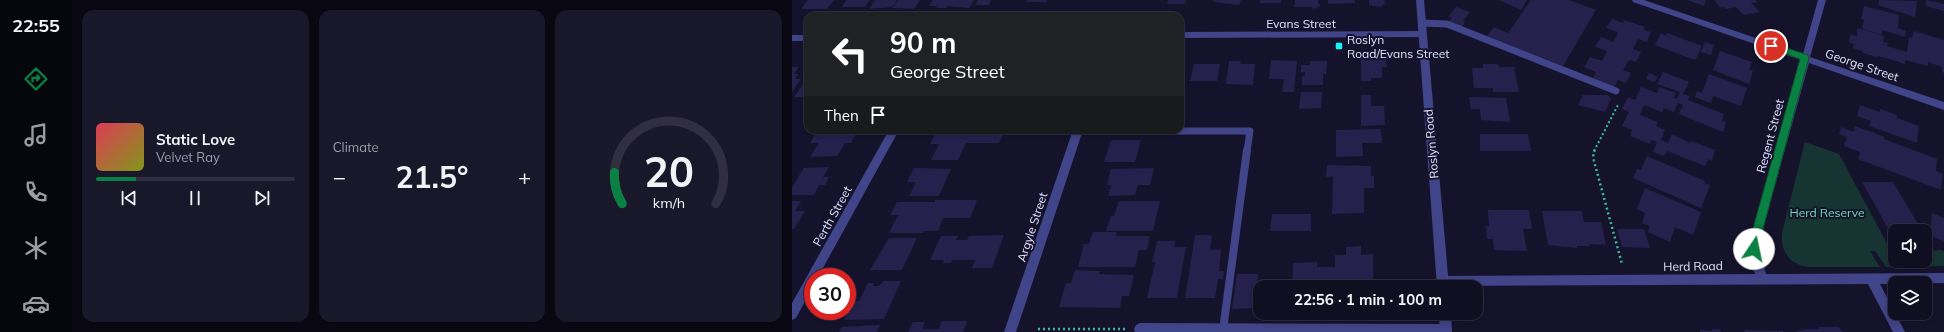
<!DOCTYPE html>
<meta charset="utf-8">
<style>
body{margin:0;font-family:Mulish,sans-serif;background:#19172a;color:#f1f3f6;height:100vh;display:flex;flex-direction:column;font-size:15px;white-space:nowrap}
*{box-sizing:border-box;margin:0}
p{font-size:13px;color:#9c9ca5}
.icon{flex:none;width:22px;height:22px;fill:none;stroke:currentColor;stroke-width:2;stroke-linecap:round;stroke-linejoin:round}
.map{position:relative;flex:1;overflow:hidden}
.side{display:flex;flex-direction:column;gap:10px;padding:10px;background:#090812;width:720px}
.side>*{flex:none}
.top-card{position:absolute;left:12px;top:12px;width:380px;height:122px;border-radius:12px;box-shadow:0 2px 6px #0003,0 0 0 1px #302e3f;background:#202124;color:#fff;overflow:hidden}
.buttons{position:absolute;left:1096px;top:224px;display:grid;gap:8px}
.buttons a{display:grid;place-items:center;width:44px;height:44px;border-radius:8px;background:#100e21;box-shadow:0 2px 6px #0003,0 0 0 1px #302e3f;font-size:20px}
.speed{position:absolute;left:12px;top:268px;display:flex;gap:8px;font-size:20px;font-weight:700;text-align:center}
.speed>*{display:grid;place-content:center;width:52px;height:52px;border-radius:50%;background:#100e21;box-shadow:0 2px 6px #0003,0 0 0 1px #302e3f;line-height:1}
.speed .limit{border:6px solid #d22;background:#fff;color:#111}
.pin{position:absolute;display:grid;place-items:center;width:34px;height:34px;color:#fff;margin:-17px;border:2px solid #fff;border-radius:50%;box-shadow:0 1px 4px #0007}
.me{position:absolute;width:44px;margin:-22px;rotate:11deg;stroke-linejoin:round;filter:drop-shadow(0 0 3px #0008)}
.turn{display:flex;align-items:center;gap:14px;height:84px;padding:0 20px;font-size:18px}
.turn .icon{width:52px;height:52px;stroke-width:2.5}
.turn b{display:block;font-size:28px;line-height:34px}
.then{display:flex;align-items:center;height:38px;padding:0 20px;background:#0003;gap:8px;font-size:15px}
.big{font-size:30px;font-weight:700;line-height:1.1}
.side .widget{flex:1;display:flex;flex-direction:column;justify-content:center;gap:6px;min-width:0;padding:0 14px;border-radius:12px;background:#19172a}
.side .dial{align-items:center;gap:0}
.dial svg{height:104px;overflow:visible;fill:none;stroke:#302e3f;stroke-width:7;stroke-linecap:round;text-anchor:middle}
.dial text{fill:#f1f3f6;stroke:none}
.song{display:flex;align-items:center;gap:12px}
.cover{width:48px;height:48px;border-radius:6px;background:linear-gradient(135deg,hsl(350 70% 55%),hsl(70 70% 35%))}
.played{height:4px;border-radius:2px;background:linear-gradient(90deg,#0b8043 20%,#302e3f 20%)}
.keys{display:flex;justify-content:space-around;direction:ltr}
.heat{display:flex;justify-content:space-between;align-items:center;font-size:22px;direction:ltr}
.side .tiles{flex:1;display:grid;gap:10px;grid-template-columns:repeat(3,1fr)}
.trip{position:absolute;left:461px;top:280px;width:230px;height:40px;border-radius:12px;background:#100e21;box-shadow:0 2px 6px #0003,0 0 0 1px #302e3f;font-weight:700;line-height:40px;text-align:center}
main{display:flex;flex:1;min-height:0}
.tabs{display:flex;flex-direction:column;width:72px;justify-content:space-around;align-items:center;background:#06060d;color:#9c9ca5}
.tabs .icon{width:28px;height:28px}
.tabs .on{color:#0b8043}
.tabs b{font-size:18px;color:#f1f3f6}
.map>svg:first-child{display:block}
.green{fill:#163532}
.building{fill:#25204c}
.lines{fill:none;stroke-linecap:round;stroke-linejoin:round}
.path-far1{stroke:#37baa6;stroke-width:2;stroke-dasharray:2 2.5;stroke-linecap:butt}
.path{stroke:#37baa6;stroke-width:2.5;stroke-dasharray:2 3;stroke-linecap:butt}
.service-far1{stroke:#404488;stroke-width:7}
.service{stroke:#404488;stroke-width:8}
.minor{fill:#404488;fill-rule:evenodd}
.tertiary{fill:#404488;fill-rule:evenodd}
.route{fill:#0b8043;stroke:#07532c}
.poi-dot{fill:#14f3f5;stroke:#15132c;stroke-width:1.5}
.labels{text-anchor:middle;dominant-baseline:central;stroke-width:4;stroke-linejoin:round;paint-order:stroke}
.street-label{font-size:12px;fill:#e0dffe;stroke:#15132c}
.poi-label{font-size:12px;fill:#e0dffe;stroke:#15132c;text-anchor:start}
.park-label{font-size:12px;fill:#6cdcb6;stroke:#15132c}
</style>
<main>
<nav class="tabs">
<b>22:55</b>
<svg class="icon on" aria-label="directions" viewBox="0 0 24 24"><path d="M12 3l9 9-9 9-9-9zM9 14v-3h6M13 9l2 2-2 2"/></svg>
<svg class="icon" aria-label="music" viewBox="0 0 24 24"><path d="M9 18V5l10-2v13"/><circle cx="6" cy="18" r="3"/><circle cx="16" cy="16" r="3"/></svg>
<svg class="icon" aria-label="phone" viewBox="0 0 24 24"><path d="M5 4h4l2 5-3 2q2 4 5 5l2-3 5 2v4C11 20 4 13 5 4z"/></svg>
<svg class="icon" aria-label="climate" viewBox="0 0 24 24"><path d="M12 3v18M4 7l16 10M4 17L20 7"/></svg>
<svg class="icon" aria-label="car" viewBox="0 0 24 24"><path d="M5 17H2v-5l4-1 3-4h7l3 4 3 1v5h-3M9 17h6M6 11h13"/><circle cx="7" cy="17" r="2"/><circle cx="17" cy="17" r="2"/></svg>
</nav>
<section class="side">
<div class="tiles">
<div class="widget">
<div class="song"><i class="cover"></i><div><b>Static Love</b><p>Velvet Ray</p></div></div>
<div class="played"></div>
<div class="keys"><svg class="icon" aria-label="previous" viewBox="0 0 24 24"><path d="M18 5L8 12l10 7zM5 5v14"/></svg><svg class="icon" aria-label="pause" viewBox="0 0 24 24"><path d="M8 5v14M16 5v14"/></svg><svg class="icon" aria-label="next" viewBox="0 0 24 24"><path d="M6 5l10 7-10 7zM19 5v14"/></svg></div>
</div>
<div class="widget"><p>Climate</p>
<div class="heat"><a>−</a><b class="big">21.5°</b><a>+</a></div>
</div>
<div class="widget dial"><svg viewBox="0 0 100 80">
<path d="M14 69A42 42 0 1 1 86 69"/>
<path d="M14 69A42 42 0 0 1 8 45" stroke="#0b8043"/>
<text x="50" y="56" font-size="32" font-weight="700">20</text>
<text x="50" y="72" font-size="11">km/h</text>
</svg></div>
</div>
</section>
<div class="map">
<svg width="1152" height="332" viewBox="0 0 1152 332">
<rect width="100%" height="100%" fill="#15132c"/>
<path class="green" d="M1013 142 1047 154 1099 251H1103V261H1133V251L1150 250 1152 252V266L1094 267 1083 251H1078L1088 267H1016C997 264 988 251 990 233Z"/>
<path class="building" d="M16 0H42L35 9H9Z
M54 0H78L73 7H50Z
M83 0H105L100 7 77 9Z
M106 0H128L122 9 100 8Z
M141 0H182L177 8 156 6 154 8H144L145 6H137Z
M186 0H199L197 5H183Z
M235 0H255L254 2H234Z
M376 0H394L393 4H375Z
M422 0H449L447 5 421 2Z
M468 0H489V3H468Z
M503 0H526V3L529 5 522 9 520 7H502Z
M536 0H563V3L536 4Z
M577 0H592L593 4 589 7 577 5Z
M707 0H735L729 10Z
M739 0H777L804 10 771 66 695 36 702 27 716 33Z
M895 0H914L912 6Z
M922 0H963L965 2 959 3 968 12 952 15 944 7 934 9 932 7 929 8Z
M1087 0 1125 1 1123 17 1086 5Z
M1134 0 1152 4V11L1134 6Z
M1072 6 1107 15 1106 28 1114 31 1113 37 1090 30V35L1070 29 1072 20 1069 19Z
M664 7 678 12 671 21 673 22 670 27 657 22 660 18 656 17Z
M820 19 831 23 832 20 853 27 852 30 859 32 855 42 846 39 841 49 849 52 844 62 837 60 831 70 839 73 834 83 826 80 822 87 801 78 804 72 792 67 798 57 810 61 815 51 803 47 809 37 821 42 824 38 826 32 814 28Z
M1065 28 1092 36 1091 42 1096 43 1095 46 1115 52 1117 37 1120 38 1122 31 1152 40V73L1150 72V67L1136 62V66L1113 60V64L1094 58 1085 56V57L1071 53 1070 51 1061 48 1062 44 1057 42 1058 34 1065 36Z
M869 33 874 36 875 33 910 46 903 60 863 45Z
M913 42 922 45 919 55 909 52Z
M928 51 960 62 957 70 961 71 957 84 921 70Z
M569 58H594L595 67H590V78H579V81H569Z
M479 60 505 61 502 92H490L492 79H477Z
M437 61H449L448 64H463L461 85 434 84Z
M518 61H535L534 74H531V85H510V77L513 76V72H509V65H518Z
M402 64H428L425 81H398Z
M691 64H706L707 67H722L727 92H701V88H682L680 68H691Z
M0 67H7L2 74H6L3 79H9L0 92Z
M871 72 897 82 891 94 898 96 896 100 932 114 930 121 934 122 931 132 887 114 891 105 886 103 882 112 872 108 870 112 852 105 848 115 866 122 864 126 873 130 869 140 876 143 880 134 898 143 899 141 923 150 920 161 916 159 913 166 875 151 872 156 861 152 865 142 859 140 858 144 838 136 840 130 830 126 837 112 830 109 836 97 843 100 849 87 865 93 867 87 884 93 882 98 885 99 888 92 865 84Z
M857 73 866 77 863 82 854 79Z
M917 74 955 88 949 106 921 96 919 103 903 97 905 91 910 93Z
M16 77V97H2Z
M509 92H530L529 108 507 109Z
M569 95H579V106H592L593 125 569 126Z
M791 95H816L819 99 813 112 786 105Z
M677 97 714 98 718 122 689 120 688 109H679Z
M1068 105 1088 112V109L1105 115V118L1127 126 1125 143 1077 126 1079 121 1065 116Z
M1063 126 1093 137 1092 139 1145 159 1144 171 1151 174 1149 190 1066 159 1068 152 1052 146 1055 137 1047 134 1049 127 1062 132Z
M589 129 590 143H570L571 156 544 157V130Z
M145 130H213L207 143H174L166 160H139L147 144H138Z
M65 132 59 143H53L45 156 18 157 27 143H18L24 133Z
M688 134H736L739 151H688Z
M319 140H349L343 162H312Z
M855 156 913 181 912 183 918 185 909 208 841 178 845 169 849 170Z
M535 165 579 166V176H582V188H572V213L540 214 541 176 534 177Z
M37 167 31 177H37L33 185H27L22 195H0V187L12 168Z
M122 168 159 169 147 196H117L124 182H115Z
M362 168 358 185H346L343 195 316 196 319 185H315L319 169Z
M1070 182H1101L1130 231 1098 232Z
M853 188 909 212 901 235 883 227 878 242 856 232 858 226 850 223 853 213 845 209Z
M143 200H185L178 218H151L146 231H132L131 233H97L106 215H98L105 202H143Z
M0 201H9L3 211H13L2 229H0Z
M327 201H368L361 231H314L319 216H322Z
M696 210H737L740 229H731L735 251 702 250 701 239H695L694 226H697Z
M750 211H790L792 222H809L814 245 797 244 798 246H785V248L756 245Z
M1140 213 1152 218V241L1138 236Z
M480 214H519V231H478Z
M825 229H852L858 248 830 247Z
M301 232H325L324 236H358L355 250H347L343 267H286L292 244H297Z
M212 235 200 268H180L183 260H160L159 263H151L152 260H138L149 236H166L164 240H175L177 236Z
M403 235H420L418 250 429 249 427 271H432L431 279H426L423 298H393Z
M97 238H125L110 270H78Z
M365 241H383L382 247H394L385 298H355L363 262H360Z
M569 246V255L581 254V280L531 281V287H500L501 263 525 262V267H543V255H554V247Z
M283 270 308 271 307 274 342 275 337 296H330L328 308 267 307 274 283H279Z
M445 274H466L463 308 440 309Z
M92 281H109L92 319 52 320 61 301H67L76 283H82L81 286H87Z
M150 321H175L171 332H116L121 322H133L130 329H147Z
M88 325 85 332H47L50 327Z
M1027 327H1046L1051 332H1003L1014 329H1027Z
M920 329H928L929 332H908V330L920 331Z
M952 330 991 331V332H953Z"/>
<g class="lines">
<path class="path-far1" d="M802 151 826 105"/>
<path class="path" d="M803 150 801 153 802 161 830 264
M246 329H333"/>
<path class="service-far1" d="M630 23 655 24 824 91
M285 131H458L455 151"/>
<path class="service" d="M431 330 455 150"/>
<path class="minor" d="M840 0H852L1011 54 1026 0H1034L1018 57 1152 102V110L1017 63 972 225 967 249 974 274 1152 273V283L1088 284 1113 332H1101L1076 284 650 286 646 285 644 281 646 277 650 276 963 274 957 249 962 225 1009 60 841 2Z
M631 31 635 34 631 37 388 38V32Z
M0 35H16V41H0Z
M97 130H107L26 277H21V287L4 318 0 320V303Z
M281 130H291L224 332H212Z
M348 323 654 324 658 326 660 330 659 332H343L342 329 344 325Z"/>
<path class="tertiary" d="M624 0H632L657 287H645Z
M647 313H659L660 332H648Z"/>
</g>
<path class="route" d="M979 43 1016 55 1017 58 972 225 967 249 965 252 962 254 958 252 957 249 962 225 1008 59 977 48 975 46Z"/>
<rect class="poi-dot" x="543" y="42" width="8" height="8" rx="2"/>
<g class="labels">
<g class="street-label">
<text x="509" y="23">Evans Street</text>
<text transform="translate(1070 65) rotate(19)">George Street</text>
<text transform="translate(978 136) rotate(-75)">Regent Street</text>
<text transform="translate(639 144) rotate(-95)">Roslyn Road</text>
<text transform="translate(40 216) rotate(-61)">Perth Street</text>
<text transform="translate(240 227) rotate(-72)">Argyle Street</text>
<text transform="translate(901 266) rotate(-1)">Herd Road</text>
</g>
<g class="poi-label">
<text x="555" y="39">Roslyn<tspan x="555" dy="14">Road/Evans Street</tspan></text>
</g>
<g class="park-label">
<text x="1035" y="212">Herd Reserve</text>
</g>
</g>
</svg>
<div class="buttons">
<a><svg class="icon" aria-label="sound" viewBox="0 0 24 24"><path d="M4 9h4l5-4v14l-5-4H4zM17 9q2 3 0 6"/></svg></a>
<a><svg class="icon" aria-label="layers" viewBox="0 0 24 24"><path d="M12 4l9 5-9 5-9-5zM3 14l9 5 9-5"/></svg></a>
</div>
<div class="speed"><div class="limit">30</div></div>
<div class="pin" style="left:979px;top:46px;background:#d93025"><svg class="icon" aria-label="arrive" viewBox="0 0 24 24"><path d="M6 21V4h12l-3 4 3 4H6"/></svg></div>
<svg class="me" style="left:962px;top:249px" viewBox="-20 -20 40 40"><circle r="19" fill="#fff"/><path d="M0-13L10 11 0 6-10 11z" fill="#0b8043"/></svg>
<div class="trip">22:56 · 1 min · 100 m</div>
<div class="top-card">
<div class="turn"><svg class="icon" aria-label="left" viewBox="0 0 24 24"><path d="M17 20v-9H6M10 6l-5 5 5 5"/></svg><div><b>90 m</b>George Street</div></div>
<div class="then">Then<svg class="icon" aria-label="arrive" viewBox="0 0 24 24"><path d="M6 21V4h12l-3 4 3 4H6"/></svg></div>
</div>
</div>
</main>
